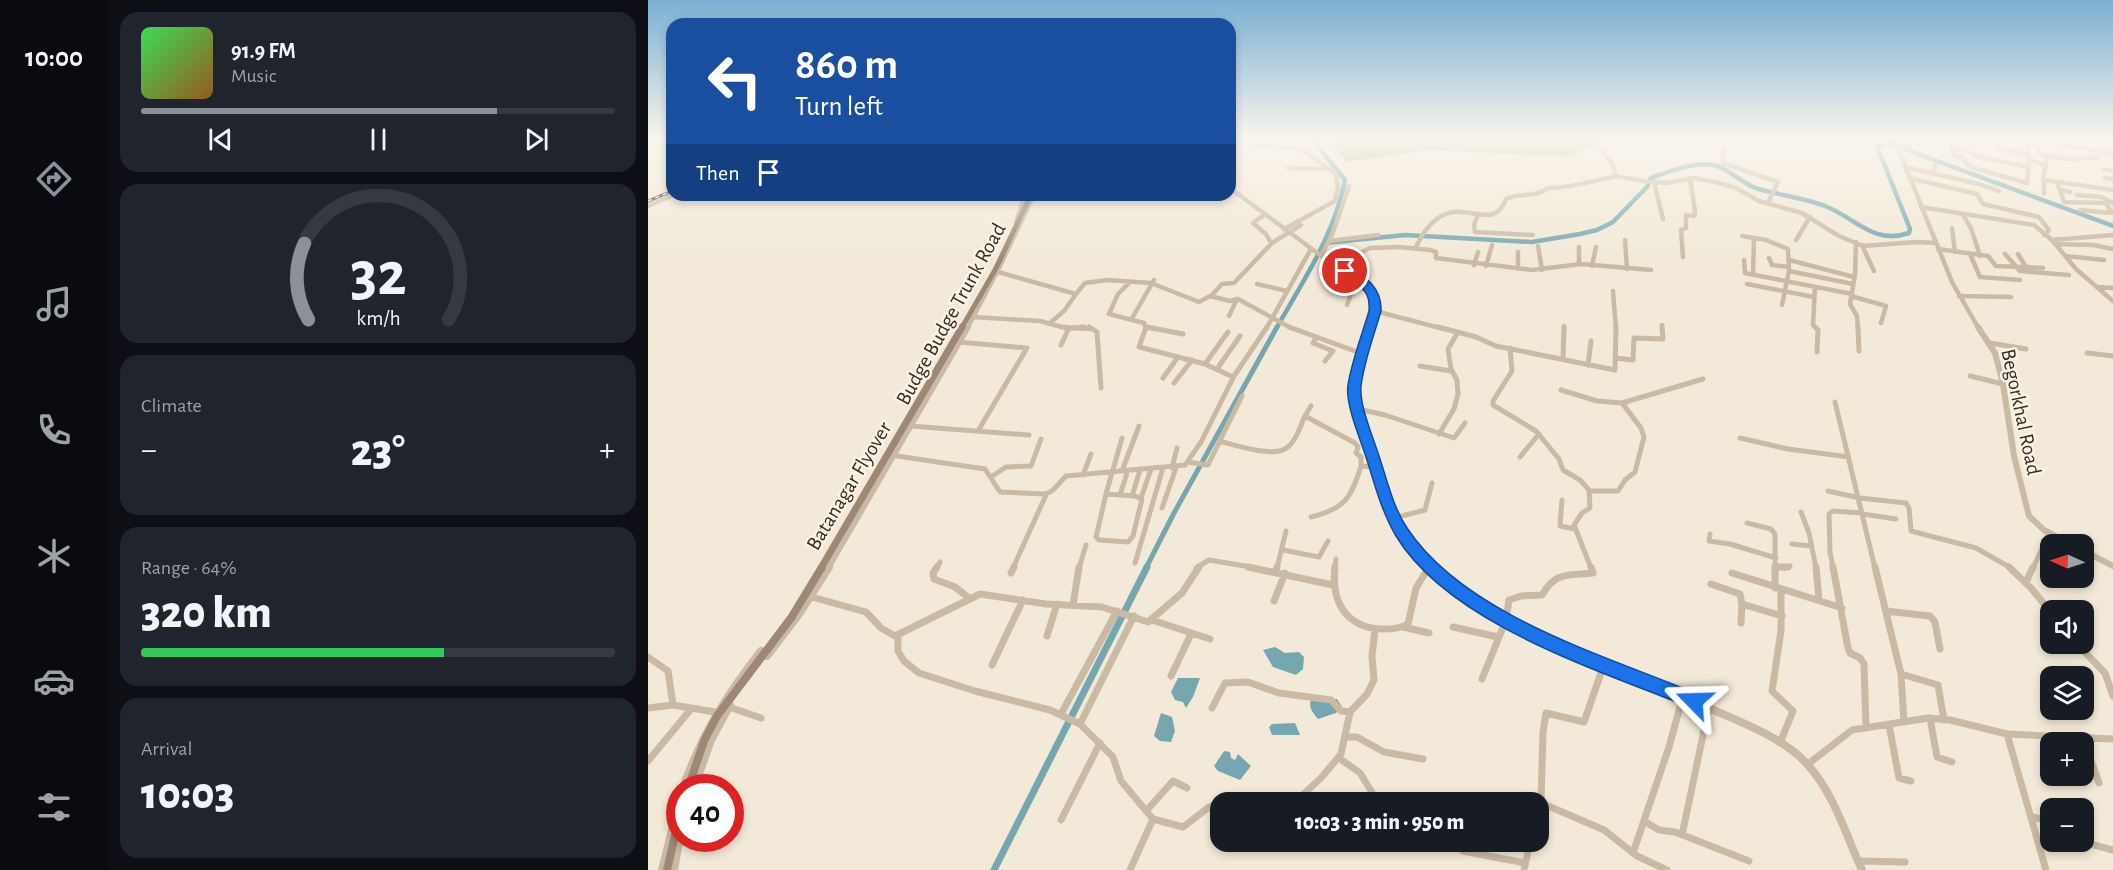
<!DOCTYPE html>
<meta charset="utf-8">
<style>
body{margin:0;font-family:"Alegreya Sans",sans-serif;background:#20242c;color:#f1f3f6;height:100vh;display:flex;flex-direction:column;font-size:22px;white-space:nowrap}
*{box-sizing:border-box;margin:0}
p{font-size:20px;color:#9ea1a6}
.icon{flex:none;width:33px;height:33px;fill:none;stroke:currentColor;stroke-width:2;stroke-linecap:round;stroke-linejoin:round}
.map{position:relative;flex:1;overflow:hidden}
.panel{display:flex;flex-direction:column;gap:12px;padding:12px;background:#0d0f14;width:540px}
.panel>*{flex:none}
.guide{position:absolute;left:18px;top:18px;width:570px;height:183px;border-radius:18px;box-shadow:0 3px 9px #0003;background:#1a4fa0;color:#fff;overflow:hidden}
.needle{width:39px;rotate:273deg}
.buttons{position:absolute;left:1392px;top:534px;display:grid;gap:12px}
.buttons a{display:grid;place-items:center;width:54px;height:54px;border-radius:12px;background:#171b24;box-shadow:0 3px 9px #0003;font-size:30px}
.speed{position:absolute;left:18px;top:774px;display:flex;gap:12px;font-size:30px;font-weight:700;text-align:center}
.speed>*{display:grid;place-content:center;width:78px;height:78px;border-radius:50%;background:#171b24;box-shadow:0 3px 9px #0003;line-height:1}
.speed .limit{border:9px solid #d22;background:#fff;color:#111}
.pin{position:absolute;display:grid;place-items:center;width:51px;height:51px;color:#fff;margin:-26px;border:3px solid #fff;border-radius:50%;box-shadow:0 2px 6px #0007}
.me{position:absolute;width:66px;margin:-33px;rotate:292deg;stroke-linejoin:round;filter:drop-shadow(0 0 4px #0008)}
.turn{display:flex;align-items:center;gap:21px;height:126px;padding:0 30px;font-size:27px}
.turn .icon{width:78px;height:78px;stroke-width:2.5}
.turn b{display:block;font-size:42px;line-height:51px}
.then{display:flex;align-items:center;height:57px;padding:0 30px;background:#0003;gap:12px;font-size:22px}
.big{font-size:45px;font-weight:800;line-height:1.1}
.panel .card{flex:1;display:flex;flex-direction:column;justify-content:center;gap:9px;min-width:0;padding:0 21px;border-radius:18px;background:#20242c}
.panel .dial{align-items:center;gap:0}
.dial svg{height:156px;overflow:visible;fill:none;stroke:#363941;stroke-width:7;stroke-linecap:round;text-anchor:middle}
.dial text{fill:#f1f3f6;stroke:none}
.song{display:flex;align-items:center;gap:18px}
.cover{width:72px;height:72px;border-radius:9px;background:linear-gradient(135deg,hsl(130 70% 55%),hsl(30 70% 35%))}
.played{height:6px;border-radius:3px;background:linear-gradient(90deg,#8c9099 75%,#363941 75%)}
.keys{display:flex;justify-content:space-around;direction:ltr}
.heat{display:flex;justify-content:space-between;align-items:center;font-size:33px;direction:ltr}
.charge{height:9px;border-radius:4px;background:linear-gradient(90deg,#34c759 64%,#363941 0)}
.trip{position:absolute;left:562px;top:792px;width:339px;height:60px;border-radius:18px;background:#171b24;box-shadow:0 3px 9px #0003;font-weight:800;line-height:60px;text-align:center}
main{display:flex;flex:1;min-height:0}
.dock{display:flex;flex-direction:column;width:108px;justify-content:space-around;align-items:center;background:#090b0e;color:#9ea1a6}
.dock .icon{width:42px;height:42px}
.dock .active{color:#8c9099}
.dock b{font-size:27px;color:#f1f3f6}
.map>svg:first-child{display:block}
.green{fill:#aec197}
.water{fill:#76a7b0}
.lines{fill:none;stroke-linecap:round;stroke-linejoin:round}
.canal-far2{stroke:#76a7b0;stroke-width:4.5}
.canal-far1{stroke:#76a7b0;stroke-width:5}
.canal{stroke:#76a7b0;stroke-width:7}
.minor-far2{stroke:#cabaa3;stroke-width:4.5}
.minor-far1{stroke:#cabaa3;stroke-width:5}
.minor{stroke:#cabaa3;stroke-width:7}
.tertiary-far2{stroke:#cabaa3;stroke-width:4.5}
.tertiary-far1{stroke:#cabaa3;stroke-width:6}
.tertiary{stroke:#cabaa3;stroke-width:8}
.secondary{stroke:#9e8875;stroke-width:8}
.rail-casing{stroke:#352c26;stroke-width:3}
.rail{stroke:#faf2e4;stroke-width:1.5;stroke-dasharray:4;stroke-linecap:butt}
.secondary-bridge-far2{stroke:#9e8875;stroke-width:5}
.secondary-bridge-far1{stroke:#9e8875;stroke-width:7}
.secondary-bridge{stroke:#9e8875;stroke-width:8}
.route{fill:#1a73e8;stroke:#114b97;stroke-width:1.5}
.labels{text-anchor:middle;dominant-baseline:central;stroke-width:5;stroke-linejoin:round;paint-order:stroke}
.street-label{font-size:21px;fill:#352c26;stroke:#faf2e4}
</style>
<main>
<nav class="dock">
<b>10:00</b>
<svg class="icon active" aria-label="directions" viewBox="0 0 24 24"><path d="M12 3l9 9-9 9-9-9zM9 14v-3h6M13 9l2 2-2 2"/></svg>
<svg class="icon" aria-label="music" viewBox="0 0 24 24"><path d="M9 18V5l10-2v13"/><circle cx="6" cy="18" r="3"/><circle cx="16" cy="16" r="3"/></svg>
<svg class="icon" aria-label="phone" viewBox="0 0 24 24"><path d="M5 4h4l2 5-3 2q2 4 5 5l2-3 5 2v4C11 20 4 13 5 4z"/></svg>
<svg class="icon" aria-label="climate" viewBox="0 0 24 24"><path d="M12 3v18M4 7l16 10M4 17L20 7"/></svg>
<svg class="icon" aria-label="car" viewBox="0 0 24 24"><path d="M5 17H2v-5l4-1 3-4h7l3 4 3 1v5h-3M9 17h6M6 11h13"/><circle cx="7" cy="17" r="2"/><circle cx="17" cy="17" r="2"/></svg>
<svg class="icon" aria-label="filters" viewBox="0 0 24 24"><path d="M4 7h16M4 17h16"/><circle cx="9" cy="7" r="2"/><circle cx="15" cy="17" r="2"/></svg>
</nav>
<section class="panel">
<div class="card">
<div class="song"><i class="cover"></i><div><b>91.9 FM</b><p>Music</p></div></div>
<div class="played"></div>
<div class="keys"><svg class="icon" aria-label="previous" viewBox="0 0 24 24"><path d="M18 5L8 12l10 7zM5 5v14"/></svg><svg class="icon" aria-label="pause" viewBox="0 0 24 24"><path d="M8 5v14M16 5v14"/></svg><svg class="icon" aria-label="next" viewBox="0 0 24 24"><path d="M6 5l10 7-10 7zM19 5v14"/></svg></div>
</div>
<div class="card dial"><svg viewBox="0 0 100 80">
<path d="M14 69A42 42 0 1 1 86 69"/>
<path d="M14 69A42 42 0 0 1 12 30" stroke="#8c9099"/>
<text x="50" y="56" font-size="32" font-weight="700">32</text>
<text x="50" y="72" font-size="11">km/h</text>
</svg></div>
<div class="card"><p>Climate</p>
<div class="heat"><a>−</a><b class="big">23°</b><a>+</a></div>
</div>
<div class="card"><p>Range · 64%</p><b class="big">320 km</b><div class="charge"></div></div>
<div class="card"><p>Arrival</p><b class="big">10:03</b></div>
</section>
<div class="map">
<svg width="1465" height="870" viewBox="0 0 1465 870">
<rect width="100%" height="100%" fill="#f2e9d8"/>
<path class="green" d="M678 138H971L917 157 782 150 699 162Z"/>
<path class="water" d="M627 647 637 653 651 652 656 657 655 669 648 675 625 667 615 650Z
M530 678H552L545 697 538 708 535 702 527 700 523 692Z
M664 699 676 701 689 699 694 707 688 713 670 719C665 713 659 706 664 699Z
M513 713 524 717 527 731 523 742 512 741 506 736Z
M647 723 652 735H624L621 727 624 724Z
M576 751 582 752 583 758 587 760 590 754 603 766 592 780 570 771 566 766Z"/>
<g class="lines">
<path class="canal-far2" d="M1254 138 1257 149
M676 243 757 235 884 242 932 234 949 230 965 222 999 187 1003 178C1022 171 1054 158 1074 168 1086 174 1097 185 1110 189 1132 195 1156 198 1177 206 1208 218 1225 245 1261 233L1262 229 1229 146 1243 144 1465 226
M628 329C655 281 687 234 697 180L663 138"/>
<path class="canal-far1" d="M498 568 526 513 629 327"/>
<path class="canal" d="M346 870 499 567"/>
<path class="minor-far2" d="M1258 138 1261 148
M1299 138 1305 140 1304 154 1314 157 1322 167 1379 183C1380 167 1387 149 1372 138
M1453 139 1465 141
M1304 140 1326 145
M1399 141 1465 154
M582 142 653 149 688 174 690 187 687 201 636 229
M1378 142 1388 144 1391 153 1399 157 1395 180
M1075 148V163L1130 182 1120 203
M1304 148 1322 152 1327 156 1381 167
M1349 148 1381 155
M954 151 964 164 968 176 1002 182 1018 183 1046 178 1071 183 1088 188 1111 201 1154 213 1191 236 1215 246 1268 242 1288 243
M1396 155 1419 159 1447 158 1450 157 1447 151
M1381 159 1398 166
M1257 167 1331 184 1351 191
M640 168 678 169
M1455 169 1465 171
M1285 173 1288 164
M1261 178 1329 194 1335 204 1391 217 1401 230 1396 235
M1457 178 1465 179
M1006 182 1015 219
M1409 182 1416 202 1458 203 1464 213
M1412 190 1422 192
M1396 193V180L1465 190
M1429 195 1453 197 1465 203
M0 206 25 195
M1273 207 1386 225 1404 240 1428 269 1465 301
M1432 210 1465 213
M830 214 826 225 827 232 885 235
M616 215 605 223 618 234 623 243
M1315 215 1323 228 1332 256
M1304 228 1307 252
M1094 236 1118 240 1140 249 1141 271 1134 305
M977 240 979 269
M1148 240 1162 217
M1404 240 1465 235
M681 241 730 235
M1208 242 1207 275 1202 304 1209 316 1210 329
M1407 244 1445 245 1465 249
M1214 245 1226 271
M890 246 894 270
M768 247C775 232 786 215 805 212 827 209 848 227 858 199 872 192 888 198 900 188 924 188 946 180 970 176
M931 247V264
M1290 249 1340 256 1348 266 1395 268
M870 252V269
M1322 254 1332 277 1372 280
M1357 254 1372 271 1421 275
M1370 254 1378 267
M673 256 684 235 701 186
M1418 256 1456 260
M1035 257 1033 230 1038 228V215L1046 216 1047 211 1042 178
M1121 258 1124 265 1141 267
M1096 260 1097 273 1204 294
M1141 260 1206 277
M826 265 830 252
M838 266 844 245
M944 266 948 247
M697 271 714 252 722 248 751 247 782 250 788 252V258L884 270 933 264 1003 270
M1141 271 1205 284
M350 272 428 294 437 283 459 280 503 283 551 302 562 296 582 301 590 299 645 329
M1105 275 1106 238
M482 282 470 294 461 314 496 323 498 329
M609 284 639 291
M1099 284 1166 297
M1167 287 1165 325 1169 329
M1450 287 1465 288
M965 291 968 329
M563 296 574 284 586 283 624 243 653 225
M1203 296 1238 306 1233 323
M1311 296 1363 297
M699 305 709 279
M727 311 796 329
M581 316 589 299
M325 317 392 321 421 329
M483 320 506 280
M402 323 416 311 428 294
M1014 325V329
M916 326V329
M498 327 507 329
M421 328 444 329
M618 329 663 249"/>
<path class="minor-far1" d="M441 327 449 332 453 388
M498 327 491 347 557 364 585 377
M499 327 535 334
M641 327 715 354
M790 327 828 337 848 346 967 370 968 327
M1167 327 1170 330 1169 352
M1210 327 1211 351
M421 328 436 327
M668 338 665 343 685 351 677 361
M310 342 379 348 330 431
M1342 343 1378 349
M413 345 421 328 418 327
M862 348 864 371 845 401V405L888 431 911 459 915 470 932 480 942 491H970L977 480 987 472 996 437 993 428 974 403 949 401 913 390
M1439 353 1465 356
M967 358 985 360 986 338 1015 339 1014 327
M915 359 916 327
M557 364 580 332
M940 365 943 341
M772 366 803 371
M569 369 592 336
M1322 376 1355 384
M515 378 530 357
M526 383 544 360
M1187 402 1227 568
M974 403 1055 379
M663 406 657 416 707 443 710 447 708 453 713 457V466L727 467
M710 409 737 415 806 438 817 423
M262 426 381 435
M791 434 806 409 810 394 809 380 803 369 800 349 810 332
M1092 438 1140 449 1201 457
M571 441C586 445 623 457 637 449 648 443 652 426 657 416
M242 455 337 469 352 492 397 494 404 491 418 476 537 465 553 442 586 376 619 327
M872 457 891 434
M540 462 560 465 594 396
M524 468 529 448
M474 471 491 426
M435 475 443 454
M343 477 358 467 383 466 393 439
M941 490 942 508 934 513 926 525 943 568
M1180 491 1212 498 1258 503 1261 508 1263 531 1328 548 1363 568
M458 494 487 496 494 499 485 536 480 542 451 540 448 537Z
M458 494 474 438
M472 495 480 470
M484 496 492 470
M493 498 503 469
M914 500 912 526 927 529
M514 508 528 468
M1153 512 1161 533 1168 568
M1215 514 1248 519
M663 517C697 509 703 498 713 466
M746 518 777 510 784 483
M1099 523 1123 529 1127 534V568
M1062 534 1061 541 1082 544 1128 558
M1144 544 1163 546
M635 550 671 557 680 541
M487 563 515 468
M1128 566 1137 568 1142 566
M288 568 292 562
M365 568 398 495
M431 568 438 545
M548 568 561 560 609 568
M629 568 638 531
M687 568 688 559
M1185 568 1182 552 1181 514 1185 511 1214 513
M1385 568 1401 533"/>
<path class="minor" d="M289 567 285 573 286 579 307 587 321 598
M600 567 685 585
M687 567C683 601 697 627 733 629 743 629 751 629 760 624L768 588 781 567
M1127 567V588
M1131 567H1140
M1168 567 1171 600
M1185 567 1200 648 1202 653 1212 658 1216 664 1218 728
M1227 567 1253 674 1256 722
M1361 567 1383 588 1402 611
M628 571 629 567
M363 573 366 567
M1084 573 1194 608
M1379 580 1385 567
M1063 584 1092 594 1094 604 1134 616
M160 596 218 612 233 628 247 636 332 594 398 604 454 607 500 622 534 593 551 567
M626 601 637 573
M425 605 431 567
M1238 611 1282 616 1287 622 1292 649
M504 620 562 639
M1093 623 1094 604
M755 627 781 633
M805 627 850 637
M250 635V651L256 661 271 673 327 691 402 710 432 724 465 757 473 781 505 819 535 827 561 807 573 803
M399 636 409 604
M1429 644 1457 673 1465 696
M0 657 20 671 25 705
M956 664 936 722 898 713 895 732 893 800 898 805 956 830 989 856 1019 870
M344 665 375 600
M1253 674 1290 685 1296 720
M523 676 543 634
M834 679 858 620 861 600 873 596 894 595C908 571 919 576 945 573L943 567
M81 707 113 718
M0 708 25 705 67 712
M564 708 577 683 600 682 631 693 683 700 693 711 702 712
M413 714 469 611
M1282 718 1289 757 1304 762
M432 724 486 616
M1241 725 1251 778 1263 781
M1359 734 1398 870
M697 737H709L736 752 775 759
M1435 738 1451 783
M1132 743 1145 711 1124 691 1133 631V590
M691 758 712 773 730 802
M0 761 43 709
M1160 764 1204 730 1280 718 1302 720 1359 734 1465 739
M647 802 673 778 693 754 702 712 719 694 726 680 724 656 727 629
M499 810 525 781 539 788
M1384 817 1402 821
M413 820 452 743
M996 821 1011 830 1027 832 1101 861
M1034 835 1061 707
M814 842 815 851 877 863
M1435 842 1465 850
M985 853 1021 747 1035 696
M1210 861 1257 862
M482 870 505 819
M876 870 882 842"/>
<path class="tertiary-far2" d="M1246 138 1304 282 1331 329
M582 188 672 255 722 288 728 298 722 329
M368 223 377 195
M319 329 351 268 386 195"/>
<path class="tertiary-far1" d="M722 327C717 347 707 369 706 390 706 402 712 417 715 430 728 478 744 535 783 568
M1330 327 1347 353 1355 384 1366 456 1381 516 1396 530 1422 544
M1436 551 1465 566
M180 568 320 327"/>
<path class="tertiary" d="M781 567C792 576 802 585 813 593 886 647 980 671 1061 708 1094 723 1135 737 1160 765 1186 794 1198 835 1214 870
M119 656 151 614 181 567
M35 788C53 736 79 694 113 651
M46 788 63 740 82 705
M14 870 32 798
M26 870 32 837"/>
<path class="secondary" d="M19 870 32 814"/>
<defs>
<path id="rail" d="M0 201 24 191"/>
</defs>
<use href="#rail" class="rail-casing"/>
<use href="#rail" class="rail"/>
<path class="secondary-bridge-far2" d="M313 329 347 270 383 195"/>
<path class="secondary-bridge-far1" d="M173 568 314 327"/>
<path class="secondary-bridge" d="M40 788 56 741 69 716 143 618 174 567"/>
</g>
<linearGradient id="sky" x2="0" y2="1"><stop stop-color="#7aafd2"/><stop offset="0.53" stop-color="#f9f5ed"/><stop offset="1" stop-color="#f9f5ed" stop-opacity="0"/></linearGradient>
<rect width="1465" height="260" fill="url(#sky)"/>
<path class="route" d="M697 268C718 274 734 289 733 311 726 335 716 361 713 386 711 405 725 437 731 456 739 480 745 507 759 528 817 616 959 656 1052 695L1055 701 1052 707 1046 709C954 671 802 625 748 536 734 512 727 486 719 460 713 440 697 405 700 385 704 360 714 335 721 311 723 288 710 286 693 274L691 271Z"/>
<g class="labels">
<g class="street-label">
<text transform="translate(303 314) rotate(-61)">Budge Budge Trunk Road</text>
<text transform="translate(1373 412) rotate(78)">Begorkhal Road</text>
<text transform="translate(201 486) rotate(-59)">Batanagar Flyover</text>
</g>
</g>
</svg>
<div class="buttons">
<a><svg class="needle" viewBox="-14 -14 28 28"><path d="M0-13l5 13h-10z" fill="#e53935"/><path d="M0 13l5-13h-10z" fill="#9ea1a6"/></svg></a>
<a><svg class="icon" aria-label="sound" viewBox="0 0 24 24"><path d="M4 9h4l5-4v14l-5-4H4zM17 9q2 3 0 6"/></svg></a>
<a><svg class="icon" aria-label="layers" viewBox="0 0 24 24"><path d="M12 4l9 5-9 5-9-5zM3 14l9 5 9-5"/></svg></a>
<a>+</a>
<a>−</a>
</div>
<div class="speed"><div class="limit">40</div></div>
<div class="pin" style="left:697px;top:271px;background:#d93025"><svg class="icon" aria-label="arrive" viewBox="0 0 24 24"><path d="M6 21V4h12l-3 4 3 4H6"/></svg></div>
<svg class="me" style="left:1046px;top:701px" viewBox="-20 -20 40 40"><path d="M0-17L14 15 0 8-14 15z" fill="#1a73e8" stroke="#fff" stroke-width="4"/></svg>
<div class="trip">10:03 · 3 min · 950 m</div>
<div class="guide">
<div class="turn"><svg class="icon" aria-label="left" viewBox="0 0 24 24"><path d="M17 20v-9H6M10 6l-5 5 5 5"/></svg><div><b>860 m</b>Turn left</div></div>
<div class="then">Then<svg class="icon" aria-label="arrive" viewBox="0 0 24 24"><path d="M6 21V4h12l-3 4 3 4H6"/></svg></div>
</div>
</div>
</main>
